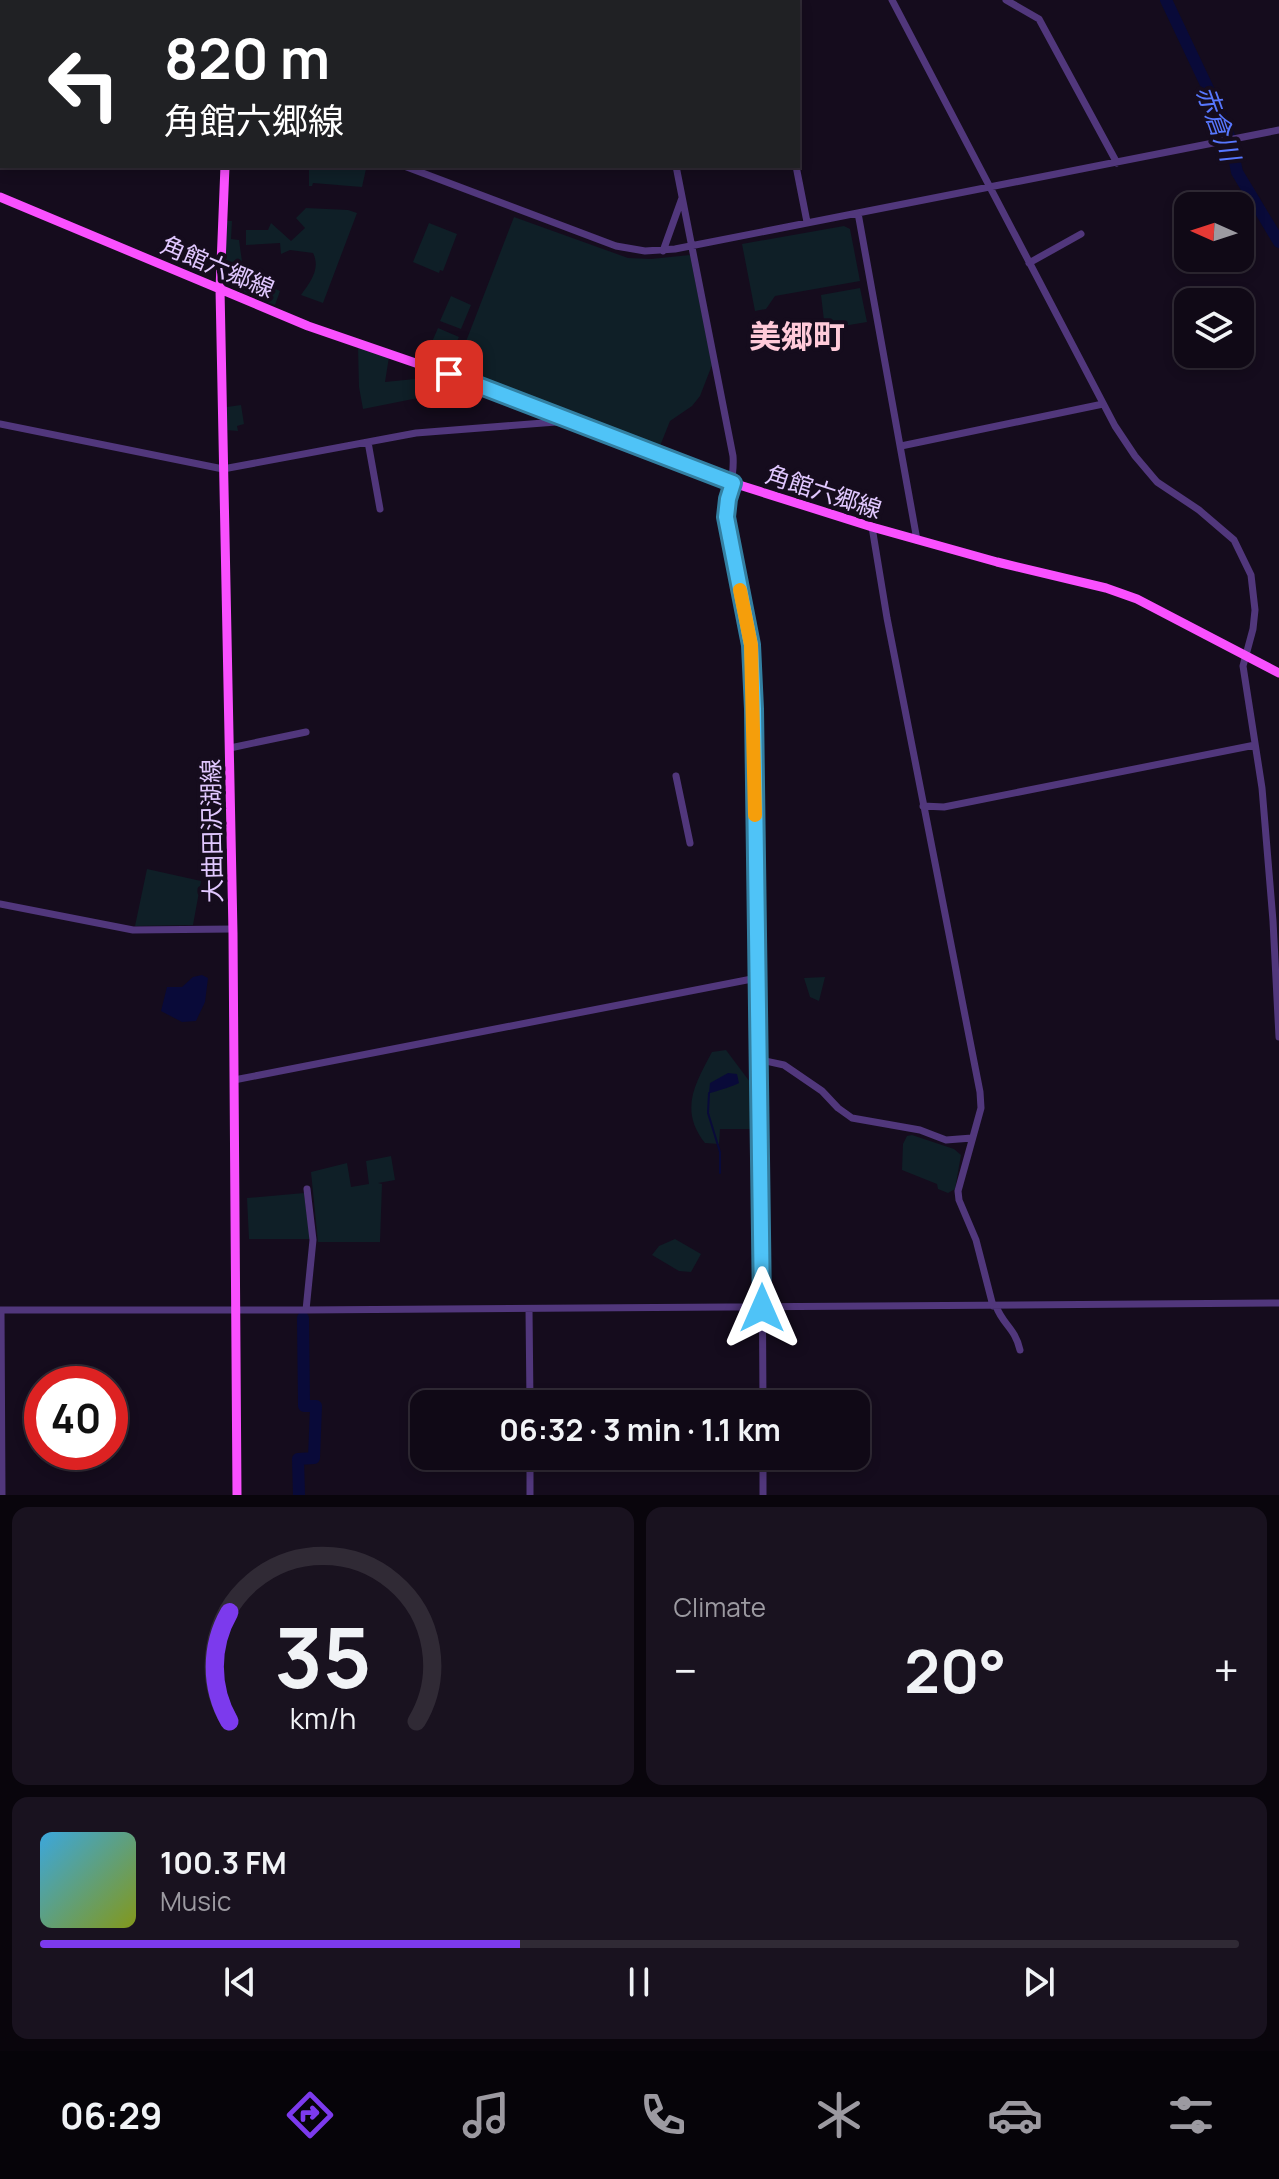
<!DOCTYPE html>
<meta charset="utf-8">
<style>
body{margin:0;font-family:Manrope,"Noto Sans JP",sans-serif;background:#19121f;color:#f1f3f6;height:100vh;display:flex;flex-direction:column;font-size:30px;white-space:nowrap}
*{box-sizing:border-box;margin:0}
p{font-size:26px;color:#9c9aa1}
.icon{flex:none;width:44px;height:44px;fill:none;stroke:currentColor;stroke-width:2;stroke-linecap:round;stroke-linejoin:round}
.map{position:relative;height:1495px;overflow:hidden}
.panel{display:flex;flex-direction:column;gap:12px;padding:12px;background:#09050c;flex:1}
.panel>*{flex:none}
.hud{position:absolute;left:0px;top:0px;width:800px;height:168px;box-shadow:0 4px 12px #0003,0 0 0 2px #302a35;background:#202124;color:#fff;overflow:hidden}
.needle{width:52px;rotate:273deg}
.fabs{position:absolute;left:1174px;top:192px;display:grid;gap:16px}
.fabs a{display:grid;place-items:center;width:80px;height:80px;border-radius:16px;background:#100916;box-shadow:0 4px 12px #0003,0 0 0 2px #302a35;font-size:40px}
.speed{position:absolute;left:24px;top:1366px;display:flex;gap:16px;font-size:40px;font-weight:700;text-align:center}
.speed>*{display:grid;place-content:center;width:104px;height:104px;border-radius:50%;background:#100916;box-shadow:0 4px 12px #0003,0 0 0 2px #302a35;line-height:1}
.speed .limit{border:12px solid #d22;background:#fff;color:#111}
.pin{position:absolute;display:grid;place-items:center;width:68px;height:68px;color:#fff;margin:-34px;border-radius:16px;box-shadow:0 4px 12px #0006}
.me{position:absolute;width:88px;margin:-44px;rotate:0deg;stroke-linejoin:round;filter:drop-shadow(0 0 6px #0008)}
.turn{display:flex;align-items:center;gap:28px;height:168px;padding:0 32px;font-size:36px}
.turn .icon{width:104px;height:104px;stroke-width:2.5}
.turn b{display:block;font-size:56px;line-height:68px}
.big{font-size:60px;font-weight:700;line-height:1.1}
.panel .card{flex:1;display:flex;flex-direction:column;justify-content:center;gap:12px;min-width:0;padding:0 28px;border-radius:16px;background:#19121f}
.panel .dial{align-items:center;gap:0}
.dial svg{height:208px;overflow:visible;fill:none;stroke:#302a35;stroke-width:7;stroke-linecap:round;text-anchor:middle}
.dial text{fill:#f1f3f6;stroke:none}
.song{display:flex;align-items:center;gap:24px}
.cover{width:96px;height:96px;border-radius:12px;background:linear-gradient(135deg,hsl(200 70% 55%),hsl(70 70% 35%))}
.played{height:8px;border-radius:4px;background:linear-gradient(90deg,#7c3aed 40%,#302a35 40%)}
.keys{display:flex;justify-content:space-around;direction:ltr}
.heat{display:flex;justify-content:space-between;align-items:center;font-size:44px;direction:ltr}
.panel .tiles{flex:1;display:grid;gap:12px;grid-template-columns:1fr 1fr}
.card:last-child{grid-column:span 2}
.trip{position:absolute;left:410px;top:1390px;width:460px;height:80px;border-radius:16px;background:#100916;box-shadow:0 4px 12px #0003,0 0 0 2px #302a35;font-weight:700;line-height:80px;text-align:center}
.dock{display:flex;height:128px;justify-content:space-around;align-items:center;background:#060409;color:#9c9aa1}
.dock .icon{width:56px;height:56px}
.dock .on{color:#7c3aed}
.dock b{font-size:36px;color:#f1f3f6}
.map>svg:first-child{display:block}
.green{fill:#0f1f27}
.water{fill:#090a39}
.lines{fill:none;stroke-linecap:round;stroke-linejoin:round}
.stream{stroke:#090a39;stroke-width:2}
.river{stroke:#090a39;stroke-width:12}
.minor{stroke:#51377c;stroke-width:7}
.major{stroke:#f950fe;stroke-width:9}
.route-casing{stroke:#337fa1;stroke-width:20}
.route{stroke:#4fc3f7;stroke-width:14}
.slow{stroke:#f59e0b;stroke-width:14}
.labels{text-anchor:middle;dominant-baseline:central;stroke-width:8;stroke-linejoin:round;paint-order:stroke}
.street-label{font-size:24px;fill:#e1c8ff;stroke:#150c1d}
.water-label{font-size:26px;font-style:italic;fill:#5777fe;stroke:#150c1d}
.district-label{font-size:32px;font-weight:bold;fill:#ffcad9;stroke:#150c1d}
</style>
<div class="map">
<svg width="1279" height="1495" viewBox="0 0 1279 1495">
<rect width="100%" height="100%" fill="#150c1d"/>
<path class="green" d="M309 167 366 169 362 187 313 183 312 186H309Z
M306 208 348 210 357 213 323 303 301 295C310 282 321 269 313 253L290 250 281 254 280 243 246 245V230H268L271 223 291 241 305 228 296 218Z
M514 217 628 258 651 259 690 255 712 365 700 396 692 406 670 421 658 451 455 370Z
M227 221H232L231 239 239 240 245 283 272 280 271 287 280 291 275 305C218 284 225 278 227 221Z
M429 223 457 234 443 271 440 270 439 273 413 262Z
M844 226 850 229 860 281 775 296 766 309 755 311 742 244Z
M860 288 867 322 825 329 821 295Z
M451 296 471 305 461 329 440 321Z
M438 328 459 337 451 354 440 349 435 362 425 358Z
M358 347 389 357 385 382 415 379 418 398 363 409 359 387Z
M241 405 244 424 237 426 238 431 227 430V407Z
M147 869 201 881 193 925 135 926Z
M825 977 819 1001 810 997 804 978Z
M726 1050 756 1090 755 1129H720L719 1144 705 1143C679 1110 695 1084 712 1052Z
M912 1135 954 1149 961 1155 955 1189 948 1193 938 1189 937 1184 902 1170 903 1144 907 1136Z
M391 1156 395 1180 378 1183 382 1184 380 1242H318L311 1172 347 1163 351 1187 369 1184 366 1161Z
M304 1193 310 1239H249L247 1198Z
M675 1239 701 1254 691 1272 679 1271 652 1255 659 1246Z"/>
<path class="water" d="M202 975 208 978 205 1002 196 1021 182 1022 161 1011 167 987H182L193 977Z
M728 1073 737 1074 739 1083C736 1085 713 1093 709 1093L710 1083Z"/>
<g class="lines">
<path class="stream" d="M709 1093 708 1113 720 1152V1173"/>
<path class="river" d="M1166 0 1221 116 1230 139 1237 172 1279 242
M299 1495 298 1459 314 1458 316 1406H304L303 1318"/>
<path class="minor" d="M292 0V2
M642 0 643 2
M764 0 765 2
M892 0 1115 426 1135 456 1157 482 1199 510 1234 540 1251 575 1255 610 1253 629 1243 666 1262 788 1273 921 1279 1037
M1006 0 1039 19 1117 163
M239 2V0
M602 2 612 0
M0 31H2
M404 166 616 246 645 251 675 249 1279 130
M676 166 733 456C735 481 726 495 726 517L751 645 754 709 761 1060 763 1404
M796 166 807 222
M858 213 917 540
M663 251 682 198
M1029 263 1081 234
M0 424 223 469 416 433 569 421
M368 442 380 509
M901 446 1103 404
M872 527 887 618 980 1092 981 1108 958 1191 959 1200 976 1240 993 1306
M230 748 306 732
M676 776 690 843
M923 806 944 807 1255 745
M0 904 133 930 233 929
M761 1060 784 1065 822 1091 838 1108 852 1118 920 1130 946 1140 972 1138
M234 1080 757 978
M996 1306C1003 1325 1015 1328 1020 1350
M529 1309 530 1404
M0 1310H306L1279 1303
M1 1310 2 1495
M306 1310 313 1240 307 1189
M530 1456V1495
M763 1456V1495"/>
<path class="major" d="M231 2V0
M225 166 220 289 233 933 237 1495
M0 197 308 326 462 379 733 483 872 527 997 562 1106 588 1137 599 1279 673"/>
</g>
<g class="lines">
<defs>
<path id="route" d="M449 374 733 483 728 499 726 517 751 645 754 709 762 1308"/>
</defs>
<use href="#route" class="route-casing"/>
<use href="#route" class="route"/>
<path class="slow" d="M740 590 751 645 755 815"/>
</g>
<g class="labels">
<g class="street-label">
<text transform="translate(218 266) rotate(23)">角館六郷線</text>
<text transform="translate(824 491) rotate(18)">角館六郷線</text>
<text transform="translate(211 831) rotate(-91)">大曲田沢湖線</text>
</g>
<g class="water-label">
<text transform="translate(1219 123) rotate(70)">赤倉川</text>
</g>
<g class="district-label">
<text x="797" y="336">美郷町</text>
</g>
</g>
</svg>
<div class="fabs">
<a><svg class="needle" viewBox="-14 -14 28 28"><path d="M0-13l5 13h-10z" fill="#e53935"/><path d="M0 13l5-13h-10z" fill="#9c9aa1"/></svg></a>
<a><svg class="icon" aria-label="layers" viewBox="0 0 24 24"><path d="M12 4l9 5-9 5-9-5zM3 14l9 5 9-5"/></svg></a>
</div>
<div class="speed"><div class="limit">40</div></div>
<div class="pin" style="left:449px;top:374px;background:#d93025"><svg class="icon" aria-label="arrive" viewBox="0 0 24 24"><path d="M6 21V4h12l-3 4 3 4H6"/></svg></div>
<svg class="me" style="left:762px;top:1308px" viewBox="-20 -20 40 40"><path d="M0-17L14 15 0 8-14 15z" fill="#4fc3f7" stroke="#fff" stroke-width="4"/></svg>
<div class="trip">06:32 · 3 min · 1.1 km</div>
<div class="hud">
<div class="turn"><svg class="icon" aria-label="left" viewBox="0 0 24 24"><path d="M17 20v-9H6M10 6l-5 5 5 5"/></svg><div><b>820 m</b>角館六郷線</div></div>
</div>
</div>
<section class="panel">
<div class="tiles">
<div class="card dial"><svg viewBox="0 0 100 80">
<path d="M14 69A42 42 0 1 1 86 69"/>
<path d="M14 69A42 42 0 0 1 14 27" stroke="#7c3aed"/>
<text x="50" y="56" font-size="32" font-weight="700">35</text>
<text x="50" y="72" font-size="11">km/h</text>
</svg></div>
<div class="card"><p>Climate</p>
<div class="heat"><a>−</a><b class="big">20°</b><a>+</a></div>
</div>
<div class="card">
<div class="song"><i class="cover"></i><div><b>100.3 FM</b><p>Music</p></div></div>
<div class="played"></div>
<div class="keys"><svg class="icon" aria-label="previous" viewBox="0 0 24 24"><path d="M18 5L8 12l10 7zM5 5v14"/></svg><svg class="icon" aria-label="pause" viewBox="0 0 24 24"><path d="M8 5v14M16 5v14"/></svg><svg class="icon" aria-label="next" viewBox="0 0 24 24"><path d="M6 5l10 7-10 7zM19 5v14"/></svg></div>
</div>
</div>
</section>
<nav class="dock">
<b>06:29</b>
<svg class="icon on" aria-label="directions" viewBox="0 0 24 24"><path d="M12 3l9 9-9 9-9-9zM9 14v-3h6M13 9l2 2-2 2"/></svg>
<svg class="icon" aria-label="music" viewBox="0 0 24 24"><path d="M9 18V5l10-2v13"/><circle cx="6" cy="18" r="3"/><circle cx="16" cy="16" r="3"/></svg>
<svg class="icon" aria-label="phone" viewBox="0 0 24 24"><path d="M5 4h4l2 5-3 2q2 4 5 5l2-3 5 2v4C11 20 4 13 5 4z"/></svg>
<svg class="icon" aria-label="climate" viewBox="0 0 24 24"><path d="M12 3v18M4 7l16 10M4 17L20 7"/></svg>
<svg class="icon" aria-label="car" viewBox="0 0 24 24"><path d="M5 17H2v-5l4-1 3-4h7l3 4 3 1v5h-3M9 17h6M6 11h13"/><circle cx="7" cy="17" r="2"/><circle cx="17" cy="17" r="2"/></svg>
<svg class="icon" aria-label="filters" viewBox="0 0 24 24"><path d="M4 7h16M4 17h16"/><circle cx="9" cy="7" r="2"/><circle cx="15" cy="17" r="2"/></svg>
</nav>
